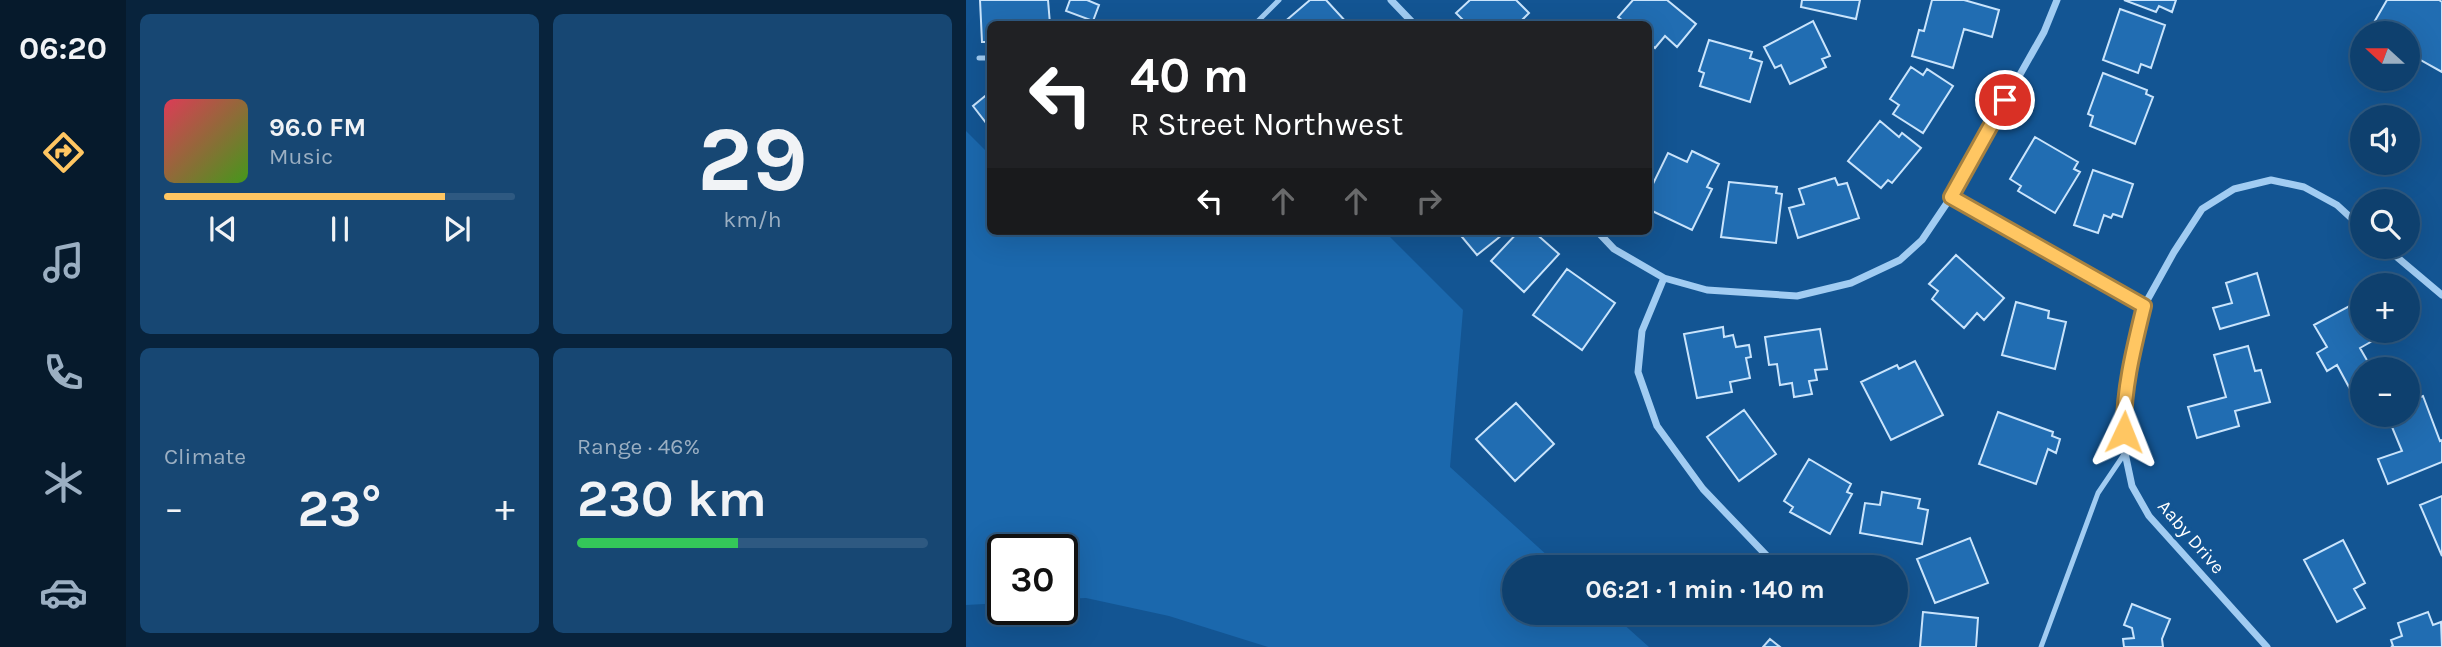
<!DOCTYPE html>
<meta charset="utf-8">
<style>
body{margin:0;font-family:Karla,sans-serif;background:#174773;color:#f1f3f6;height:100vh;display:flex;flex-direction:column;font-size:26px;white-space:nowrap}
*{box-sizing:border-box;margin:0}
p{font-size:23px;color:#9bafc2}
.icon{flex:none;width:38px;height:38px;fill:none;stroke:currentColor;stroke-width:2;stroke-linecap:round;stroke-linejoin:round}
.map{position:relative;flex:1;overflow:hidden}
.drawer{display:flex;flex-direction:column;gap:14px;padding:14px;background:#08233c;width:840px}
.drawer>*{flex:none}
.top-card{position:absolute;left:21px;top:21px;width:665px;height:214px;border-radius:10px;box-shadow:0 7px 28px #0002,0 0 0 2px #2e5981;background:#202124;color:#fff;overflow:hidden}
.needle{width:46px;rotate:291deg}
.controls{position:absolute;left:1384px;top:21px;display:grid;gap:14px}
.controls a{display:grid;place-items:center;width:70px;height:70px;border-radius:50%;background:#0e406e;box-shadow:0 7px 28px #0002,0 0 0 2px #2e5981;font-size:35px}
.speed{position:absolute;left:21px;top:534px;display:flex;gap:14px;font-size:35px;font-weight:700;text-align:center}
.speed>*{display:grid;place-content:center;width:91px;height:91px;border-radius:50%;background:#0e406e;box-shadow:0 7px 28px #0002,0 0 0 2px #2e5981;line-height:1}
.speed .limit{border:4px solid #111;border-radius:10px;background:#fff;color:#111}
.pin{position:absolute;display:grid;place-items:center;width:60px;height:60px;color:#fff;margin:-30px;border:4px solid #fff;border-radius:50%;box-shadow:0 2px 7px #0007}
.me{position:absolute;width:77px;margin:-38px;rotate:2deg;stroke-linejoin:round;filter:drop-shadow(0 0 5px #0008)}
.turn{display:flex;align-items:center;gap:24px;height:147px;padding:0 28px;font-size:32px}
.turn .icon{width:91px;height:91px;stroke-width:2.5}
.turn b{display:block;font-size:49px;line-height:60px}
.lanes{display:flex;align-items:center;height:66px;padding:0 28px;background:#0003;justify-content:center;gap:35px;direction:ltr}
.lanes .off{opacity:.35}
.big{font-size:52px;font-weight:700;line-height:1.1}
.drawer .widget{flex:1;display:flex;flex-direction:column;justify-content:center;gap:10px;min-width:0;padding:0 24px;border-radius:10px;background:#174773}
.drawer .dial{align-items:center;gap:0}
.dial b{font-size:91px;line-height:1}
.song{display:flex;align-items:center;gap:21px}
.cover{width:84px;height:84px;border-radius:10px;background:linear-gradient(135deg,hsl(350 70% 55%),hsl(100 70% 35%))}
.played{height:7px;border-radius:4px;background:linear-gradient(90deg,#ffc662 80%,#2e5981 80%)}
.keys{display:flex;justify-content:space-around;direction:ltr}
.heat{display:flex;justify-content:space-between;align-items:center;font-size:38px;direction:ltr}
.charge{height:10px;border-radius:5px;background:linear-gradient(90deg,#34c759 46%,#2e5981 0)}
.drawer .tiles{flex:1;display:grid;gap:14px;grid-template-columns:repeat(2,1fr)}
.trip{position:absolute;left:536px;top:555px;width:406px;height:70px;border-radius:35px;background:#0e406e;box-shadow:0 7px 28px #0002,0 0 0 2px #2e5981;font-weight:700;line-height:70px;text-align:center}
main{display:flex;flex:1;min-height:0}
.dock{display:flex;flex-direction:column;width:126px;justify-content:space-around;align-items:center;background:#061a2c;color:#9bafc2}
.dock .icon{width:49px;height:49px}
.dock .active{color:#ffc662}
.dock b{font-size:32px;color:#f1f3f6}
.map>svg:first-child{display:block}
.green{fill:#1b68ad}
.building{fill:#216db2;stroke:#c9e4fc;stroke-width:2}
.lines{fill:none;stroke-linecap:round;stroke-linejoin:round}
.service{stroke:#a1ccf2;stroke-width:5}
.minor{stroke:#a1ccf2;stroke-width:7}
.route-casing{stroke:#a68140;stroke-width:18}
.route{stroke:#ffc662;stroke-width:12}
.labels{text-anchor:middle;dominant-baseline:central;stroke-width:7;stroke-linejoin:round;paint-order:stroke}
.street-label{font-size:19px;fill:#fff;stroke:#135593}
</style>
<main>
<nav class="dock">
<b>06:20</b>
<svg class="icon active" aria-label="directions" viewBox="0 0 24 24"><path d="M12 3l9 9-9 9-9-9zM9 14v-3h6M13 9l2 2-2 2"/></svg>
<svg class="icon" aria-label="music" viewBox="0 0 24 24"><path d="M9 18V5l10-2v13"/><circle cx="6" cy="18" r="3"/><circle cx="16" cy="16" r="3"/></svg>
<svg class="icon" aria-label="phone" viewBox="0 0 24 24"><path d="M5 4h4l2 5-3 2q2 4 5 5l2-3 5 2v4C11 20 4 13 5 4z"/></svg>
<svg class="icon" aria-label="climate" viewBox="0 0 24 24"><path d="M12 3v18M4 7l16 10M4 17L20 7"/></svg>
<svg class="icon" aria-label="car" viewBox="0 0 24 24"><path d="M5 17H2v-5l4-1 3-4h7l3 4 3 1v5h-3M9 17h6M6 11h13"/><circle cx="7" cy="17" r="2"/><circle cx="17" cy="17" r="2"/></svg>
</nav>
<section class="drawer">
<div class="tiles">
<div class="widget">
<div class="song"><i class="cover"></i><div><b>96.0 FM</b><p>Music</p></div></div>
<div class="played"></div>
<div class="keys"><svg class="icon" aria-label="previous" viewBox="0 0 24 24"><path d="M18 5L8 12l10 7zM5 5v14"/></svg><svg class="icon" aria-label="pause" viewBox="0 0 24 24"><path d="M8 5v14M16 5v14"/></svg><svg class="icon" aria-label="next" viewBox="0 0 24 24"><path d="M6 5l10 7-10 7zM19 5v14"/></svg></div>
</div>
<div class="widget dial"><b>29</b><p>km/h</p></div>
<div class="widget"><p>Climate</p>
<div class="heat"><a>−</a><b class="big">23°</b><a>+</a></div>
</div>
<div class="widget"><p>Range · 46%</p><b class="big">230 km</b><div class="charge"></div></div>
</div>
</section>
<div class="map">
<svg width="1476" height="647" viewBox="0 0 1476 647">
<rect width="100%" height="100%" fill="#135593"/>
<path class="green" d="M0 131 24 155V231H418L497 310 484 467 594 567H548V612L645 613 683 647H302L203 616 120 598 96 599V550H37V603L0 605Z"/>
<path class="building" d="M14 0H82L84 24H24V42H16Z
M104 0H121L133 5 127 21 100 11Z
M344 0H360L382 24H316Z
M504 0H550L563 13 552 24H501L490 13Z
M667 0H701L730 24 711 47 699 36 689 48 682 42V24H661L652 17Z
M836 0H894L890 19 835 7Z
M966 0H998L1033 10 1026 37 998 29 987 68 946 56 953 30 958 31Z
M1158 0H1210L1206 12 1193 6 1190 12Z
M1421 0H1473L1476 2V72L1442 53V33H1408L1403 31Z
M1154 9 1199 25 1185 68 1175 64 1172 73 1137 60Z
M847 21 864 56 856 59 860 67 824 84 815 65 809 68 798 47Z
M743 40 786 52 784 58 796 62 784 102 734 86 738 73 733 71Z
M945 67 957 75 961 69 987 86 957 133 927 114 933 105 924 99Z
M1137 73 1181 90 1180 94 1187 97 1169 144 1124 126 1127 116 1122 114Z
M24 92V128L7 106Z
M914 121 933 137 936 133 955 148 926 183 922 180 915 188 882 161Z
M1069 137 1112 162 1108 169 1114 172 1089 213 1052 191 1055 186 1044 179Z
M726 151 753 164 741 187 746 189 726 230 682 209V194L702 153 721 162Z
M1127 170 1167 184 1156 217 1147 214 1145 218 1138 215 1132 233 1108 225Z
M869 178 872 185 881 183 893 218 832 238 823 208 838 204 833 189Z
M763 182 811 187 810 193 816 194 810 243 755 237Z
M491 231H541L511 255Z
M553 231H567L593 254 558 292 525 261Z
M990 255 1038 298 1018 320 1011 313 998 328 966 299 972 291 963 284Z
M601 269 649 303 616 350 567 315Z
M1291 273 1303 315 1254 329 1247 308 1266 303 1260 283Z
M1050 302 1083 311 1082 318 1100 322 1089 369 1036 355Z
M1389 303 1396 317V331H1404L1408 340 1394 348 1406 369H1396V382L1384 389 1371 365 1361 371 1351 353 1361 347 1348 325Z
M757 327 758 337 767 335 770 347 783 345 785 357 780 358 784 378 764 382 766 392 731 398 718 334Z
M854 329 861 369 849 370 851 380 843 381 846 394 828 397 826 383 814 385 811 364 803 365 799 337Z
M1282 346 1289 371 1295 370 1304 402 1269 411 1273 426 1231 438 1222 407 1260 397 1248 355Z
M949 361 977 415 925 440 895 382 931 365 933 369Z
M1457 396 1474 441 1476 440V462L1422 484 1412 459 1436 451 1421 415H1442V402Z
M550 403 588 444 549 481 510 439Z
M778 410 810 454 773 481 741 437Z
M1032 412 1087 432 1086 436 1094 439 1090 453 1082 449 1070 484 1013 464Z
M843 459 885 484 881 492 886 494 864 534 824 512 827 507 818 501Z
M916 492 954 499 952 508 962 510 956 544 894 533 899 503 914 505Z
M1476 496V556L1454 505Z
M1004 538 1022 583 969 603 951 559Z
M1377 540 1399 583 1388 589 1399 608 1371 622 1338 560Z
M1166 604 1204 619 1196 639 1197 647H1158L1157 639 1168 638 1166 628 1158 625Z
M957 612 1012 618 1010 647H954Z
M1462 612 1467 625 1475 622 1476 647H1425L1427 646 1425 640 1436 636 1432 623Z
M804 639 814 647H797Z"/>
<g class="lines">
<path class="service" d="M289 24 313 0
M13 58H24
M1075 647 1132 493 1159 453"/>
<path class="minor" d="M425 0 448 24
M985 197 1078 32 1091 0
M631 231 648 249 698 278 741 290 831 296 885 283 934 260 956 240 985 197 1178 306
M1419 247 1476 295
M698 278 676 331 672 372 691 426 737 489 801 556 818 567
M887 612 888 613
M1301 647 1183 516 1166 486 1159 453 1158 411 1167 349 1178 306 1208 252 1236 209 1268 189 1305 180 1338 187 1371 205 1396 228"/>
</g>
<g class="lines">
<defs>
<path id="route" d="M1039 100 985 197 1178 306C1168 347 1157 390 1158 432"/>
</defs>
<use href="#route" class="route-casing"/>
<use href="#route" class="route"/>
</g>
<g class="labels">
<g class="street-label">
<text transform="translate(1225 537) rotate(49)">Aaby Drive</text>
</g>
</g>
</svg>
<div class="controls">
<a><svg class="needle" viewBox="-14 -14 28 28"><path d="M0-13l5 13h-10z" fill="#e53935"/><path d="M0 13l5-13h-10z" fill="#9bafc2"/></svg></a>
<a><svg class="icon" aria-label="sound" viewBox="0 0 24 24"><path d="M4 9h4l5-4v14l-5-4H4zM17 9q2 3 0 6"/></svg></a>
<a><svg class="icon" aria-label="search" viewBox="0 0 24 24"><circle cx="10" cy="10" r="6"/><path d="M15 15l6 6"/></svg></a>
<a>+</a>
<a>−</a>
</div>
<div class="speed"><div class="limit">30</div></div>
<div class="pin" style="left:1039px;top:100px;background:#d93025"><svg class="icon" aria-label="arrive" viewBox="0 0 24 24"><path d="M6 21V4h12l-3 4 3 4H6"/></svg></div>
<svg class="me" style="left:1158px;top:432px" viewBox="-20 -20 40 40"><path d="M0-17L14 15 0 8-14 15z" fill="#ffc662" stroke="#fff" stroke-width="4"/></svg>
<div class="trip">06:21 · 1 min · 140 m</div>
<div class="top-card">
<div class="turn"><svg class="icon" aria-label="left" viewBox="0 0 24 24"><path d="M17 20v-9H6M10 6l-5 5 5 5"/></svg><div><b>40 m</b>R Street Northwest</div></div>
<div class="lanes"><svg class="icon" aria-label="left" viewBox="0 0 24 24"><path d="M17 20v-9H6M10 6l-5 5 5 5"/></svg><svg class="icon off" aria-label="ahead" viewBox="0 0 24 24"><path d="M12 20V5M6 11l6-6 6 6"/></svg><svg class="icon off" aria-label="ahead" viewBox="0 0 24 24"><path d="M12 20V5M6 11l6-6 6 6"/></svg><svg class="icon off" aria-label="right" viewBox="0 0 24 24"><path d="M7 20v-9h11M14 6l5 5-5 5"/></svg></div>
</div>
</div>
</main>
